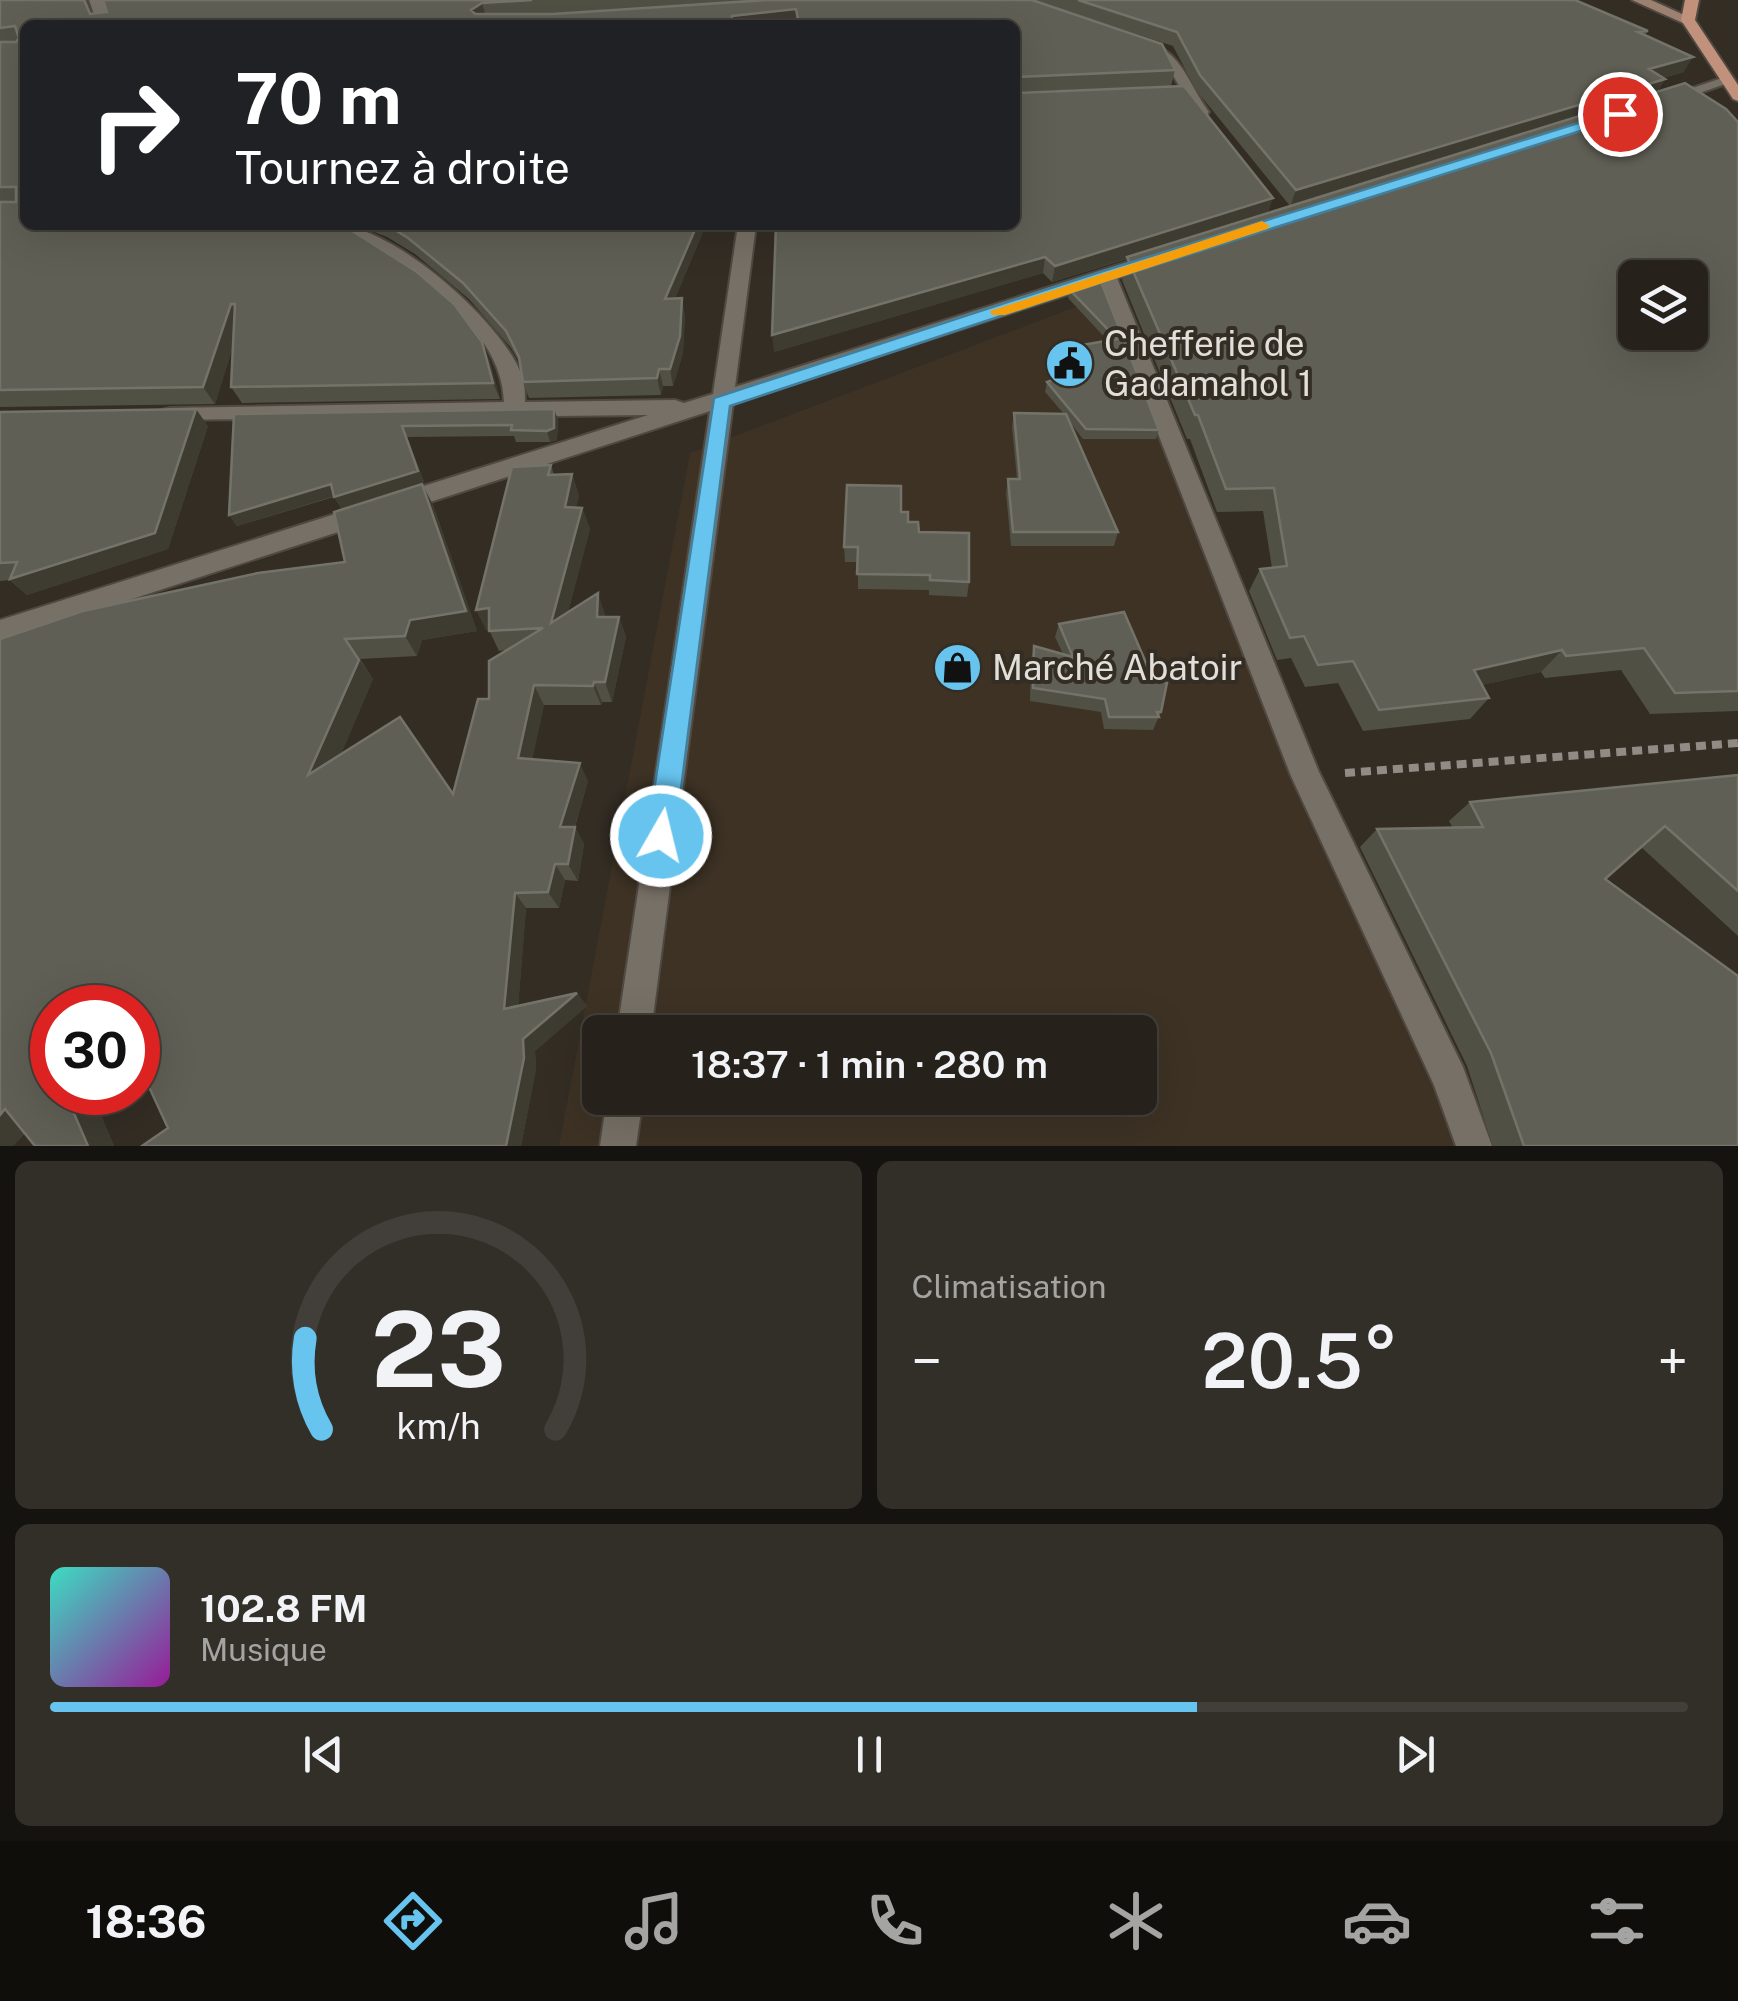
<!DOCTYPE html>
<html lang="fr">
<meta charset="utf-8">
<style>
body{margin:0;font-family:"Public Sans",sans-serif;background:#322f28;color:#f1f3f6;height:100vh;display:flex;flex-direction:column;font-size:38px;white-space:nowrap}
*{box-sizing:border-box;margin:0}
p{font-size:32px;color:#a4a4a3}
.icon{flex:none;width:55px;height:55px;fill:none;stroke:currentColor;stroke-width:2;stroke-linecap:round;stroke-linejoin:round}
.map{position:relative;height:1146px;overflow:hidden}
.side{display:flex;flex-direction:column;gap:15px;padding:15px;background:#15130f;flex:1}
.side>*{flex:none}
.hud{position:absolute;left:20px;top:20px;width:1000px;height:210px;border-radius:15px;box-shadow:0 10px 40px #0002,0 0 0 2px #423f3a;background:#202124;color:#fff;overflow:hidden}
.fabs{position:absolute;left:1618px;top:260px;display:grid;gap:20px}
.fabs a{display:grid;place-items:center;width:90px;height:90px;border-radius:15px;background:#26221b;box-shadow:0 10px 40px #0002,0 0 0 2px #423f3a;font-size:50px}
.speed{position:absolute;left:30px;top:985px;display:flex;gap:20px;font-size:50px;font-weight:700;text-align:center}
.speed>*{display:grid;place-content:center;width:130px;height:130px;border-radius:50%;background:#26221b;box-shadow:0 10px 40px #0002,0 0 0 2px #423f3a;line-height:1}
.speed .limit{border:15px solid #d22;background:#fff;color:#111}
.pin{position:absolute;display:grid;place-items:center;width:85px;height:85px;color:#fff;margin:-42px;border:5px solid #fff;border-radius:50%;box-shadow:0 2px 10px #0007}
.me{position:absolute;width:110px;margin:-55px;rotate:8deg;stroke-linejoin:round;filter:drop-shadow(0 0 8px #0008)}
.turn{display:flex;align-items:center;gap:35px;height:210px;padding:0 50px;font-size:45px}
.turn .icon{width:130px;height:130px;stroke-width:2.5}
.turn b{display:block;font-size:70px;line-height:85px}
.big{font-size:75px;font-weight:600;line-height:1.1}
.side .tile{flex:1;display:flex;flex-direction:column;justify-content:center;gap:15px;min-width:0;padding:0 35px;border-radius:15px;background:#322f28}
.side .dial{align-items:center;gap:0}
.dial svg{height:260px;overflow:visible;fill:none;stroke:#423f3a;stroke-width:7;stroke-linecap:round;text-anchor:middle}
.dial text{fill:#f1f3f6;stroke:none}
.song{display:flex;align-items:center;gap:30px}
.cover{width:120px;height:120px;border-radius:15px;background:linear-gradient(135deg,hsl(170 70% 55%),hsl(300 70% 35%))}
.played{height:10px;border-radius:5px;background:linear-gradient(90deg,#67c4ef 70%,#423f3a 70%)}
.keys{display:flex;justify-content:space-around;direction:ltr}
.heat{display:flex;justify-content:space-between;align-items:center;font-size:55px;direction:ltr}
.side .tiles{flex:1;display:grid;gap:15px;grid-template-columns:1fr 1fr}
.tile:last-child{grid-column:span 2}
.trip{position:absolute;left:582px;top:1015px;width:575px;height:100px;border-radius:15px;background:#26221b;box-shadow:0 10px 40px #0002,0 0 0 2px #423f3a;font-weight:600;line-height:100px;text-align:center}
.menu{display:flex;height:160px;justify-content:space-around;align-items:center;background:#0f0e0b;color:#a4a4a3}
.menu .icon{width:70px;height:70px}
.menu .selected{color:#67c4ef}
.menu b{font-size:45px;color:#f1f3f6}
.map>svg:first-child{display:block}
.built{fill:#3d3224;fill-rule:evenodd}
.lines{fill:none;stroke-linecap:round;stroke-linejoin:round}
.minor-casing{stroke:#4f4942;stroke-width:4}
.secondary-casing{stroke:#4f4942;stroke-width:4}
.primary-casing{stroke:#4f4942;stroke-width:4}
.path{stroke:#908b84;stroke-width:8;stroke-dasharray:10 6;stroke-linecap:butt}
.minor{fill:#777066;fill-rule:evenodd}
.secondary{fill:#9c8070;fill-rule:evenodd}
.primary{fill:#c1917b;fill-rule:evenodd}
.wall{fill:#505045}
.shaded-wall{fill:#3e3b31}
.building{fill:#605f55;stroke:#74736a;stroke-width:2.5;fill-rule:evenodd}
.route{fill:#67c4ef;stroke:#437f9b;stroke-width:2.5}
.slow{fill:#f59e0b}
.labels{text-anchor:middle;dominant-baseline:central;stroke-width:8;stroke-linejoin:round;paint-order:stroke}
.poi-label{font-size:35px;fill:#e2ded9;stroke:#332d24;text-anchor:start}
</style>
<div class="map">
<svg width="1738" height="1146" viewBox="0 0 1738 1146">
<rect width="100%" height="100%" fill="#332d24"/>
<path class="built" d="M1110 294 1474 1146H559L690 453ZM600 1032H1140V1098H600Z"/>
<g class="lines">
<defs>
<path id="minor" d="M89 0H103L112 25H98Z
M1134 36C1183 50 1183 75 1209 112L1206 115H1196L1166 63 1129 43 1127 40Z
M1722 78 1734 81 1665 105 1657 100Z
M335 225C392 225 498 319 520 371 525 381 525 392 525 402L675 400 684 403 713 394 738 225H756L735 387 1147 256H1161V264L1117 278 1319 772 1463 1067 1492 1146H1456L1434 1085 1291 776 1100 284 733 403 651 1032H617L710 411 0 642V620L648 415 162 420 159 415 162 410 170 408 504 402C502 336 437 292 386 259 370 248 349 239 335 225Z
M607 1098H643L636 1146H600Z"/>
<path id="secondary" d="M1632 0H1651L1695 20 1683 23Z"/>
<path id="primary" d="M1685 0H1699L1695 20 1738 85V101L1733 99 1681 20Z"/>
</defs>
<use href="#minor" class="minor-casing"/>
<use href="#secondary" class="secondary-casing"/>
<use href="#primary" class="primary-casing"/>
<path class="path" d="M1345 773 1738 743"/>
<use href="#minor" class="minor"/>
<use href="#secondary" class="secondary"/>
<use href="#primary" class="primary"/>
</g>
<path class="wall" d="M0 0H87L92 14 107 12 103 0H1575L1648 31 1645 35 1684 72 1663 78 1665 79 1657 92 1738 122V711L1650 714 1621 670 1545 678 1541 672 1482 685 1489 698 1470 719 1363 731 1338 683 1305 687 1291 658 1277 660 1249 591 1260 569 1272 568 1263 511 1217 512 1190 439H1187L1122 280 1127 259 1052 282 1043 273 774 352 776 225 1268 213 1290 206 1196 90 1173 46 1036 1 1175 70 1171 86 1015 92V25H797V24L25 25 489 359 500 399 242 403 231 387 233 346 215 404 0 407Z
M356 225H706L675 298 685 314 683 353 673 386H663L661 395 529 398 523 382 521 365 511 348 469 299 415 254 387 237Z
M1100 279 1159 430 1156 439H1083L1069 421 1118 532 1114 546H1011L1006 493 1008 479H1017L1012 427 1014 413 1064 414 1045 392 1047 382 1062 376 1053 360 1054 350 1108 341 1068 298 1069 289Z
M554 409 558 420 557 440 550 442H516L514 436 407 437 424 482 341 508 334 497 237 526 229 515 234 414Z
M0 412 208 426 168 549 27 595 10 580 0 581Z
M551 465 554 475 572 474 579 496 576 507 582 508 590 529 568 612 605 614V617H619L626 637 612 702H602L601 705H544L532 759 588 781 575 827 584 844 578 881 565 880 559 908H526L518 1006 577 993 587 1006 535 1051 536 1069 521 1146H142L168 1128 142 1071 52 1092H120L100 1113 114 1146H35L25 1133 13 1146 345 562 422 484 433 505 477 631 422 640 417 656 360 659 373 679 341 754 453 793 506 650 499 651 489 630H486Z
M901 512 908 522 969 582 967 597 929 595V590L858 589V562H845L844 547Z
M1059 624 1161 712 1153 730 1104 729 1101 712 1030 701 1031 659 1034 646 1063 654 1055 637Z
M1738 775V936L1641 847 1605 879 1738 1146H1493L1467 1066 1360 847 1377 829 1453 828 1449 821 1470 802Z"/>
<path class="shaded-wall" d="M482 3 486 17 475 24 471 10Z
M796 9 797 24 731 25 732 16Z
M1693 57 1684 72 1640 84 1649 69Z
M1665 79 1655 95 1290 207 1296 190Z
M1273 198 1268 214 1052 282 1055 266Z
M697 225H706L668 316 665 299Z
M1045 257 1043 273 774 352 772 335Z
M682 298 685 314 683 353 673 386 670 369Z
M231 304 241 320 215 404 203 387Z
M482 342 489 359 500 399 493 383Z
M659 369 663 386 661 395 657 378Z
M196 409 208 426 168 549 27 595 10 579Z
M554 409 558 420 557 440 550 442 547 431Z
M402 426 424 482 341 508 334 497Z
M572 474 579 496 572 528 565 507Z
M331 484 338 495 237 526 229 515Z
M422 484 433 505 477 631 422 640 417 656 405 636Z
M582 508 590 529 560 643 551 623Z
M598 593 605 614 604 637 597 617Z
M489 608 499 628 486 630 476 610Z
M619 617 626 637 612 702 605 682Z
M345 639 373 679 325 792 308 775Z
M1562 650 1541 672 1455 691 1474 670Z
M594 682 602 702 601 705 593 686Z
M534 685 544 705 529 776 518 758Z
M580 763 588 781 570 843 560 827Z
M575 827 584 844 578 881 568 864Z
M555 864 565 880 559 908 548 892Z
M515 893 526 908 517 1022 504 1009Z
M577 993 587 1006 535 1051 536 1069 521 1146H506L523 1039Z
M82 1092H120L100 1113 114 1146H88L70 1104Z
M5 1109 37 1119 13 1146H0V1115Z"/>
<path class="building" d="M0 0H84L90 14 107 12 103 0H532L482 3 471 10 475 14H553L766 0H1032L1162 44 1175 70 1017 77 1015 79V25H805L806 22 799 25 796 9 732 16 731 25H25V225H343L417 272 454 304 482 342 493 383 231 387 235 304H231L203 387 0 390V202H16V187H0V42H16L19 38 15 26 0 28Z
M1078 0H1575L1648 31 1638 32 1693 57 1649 69 1665 79 1296 190 1200 75 1177 32Z
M1685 83 1726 109 1738 122V691L1675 693 1644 648 1566 656 1562 650 1474 670 1489 698 1379 710 1353 661 1318 665 1304 636 1290 638 1260 569 1287 566 1274 488 1226 489 1198 415H1195L1127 257ZM1635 278H1690V332H1635Z
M1184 86 1273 198 1055 266 1045 257 772 335 776 225H1015V93Z
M387 225H697L665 299 682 298 680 336 670 369H659L657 378 523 382 519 357 506 331 463 283 408 238Z
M1100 279 1159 430 1086 429 1047 382 1068 374 1054 350 1117 339 1069 289Z
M196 409 155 533 10 579 17 562 0 563V412Z
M554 409V428L547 431 511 430 512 425 402 426 418 471 334 497 331 484 229 515 234 414Z
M1014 413 1066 414 1118 532H1013L1008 479H1020Z
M551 465 548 475 572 474 565 507 582 508 551 623 598 593 597 617H619L605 682H594L593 686 534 685 518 758 580 763 560 827H575L568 864H555L548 892 515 893 504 1009 577 993 523 1039 524 1058 506 1146H142L168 1128 138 1063V1008H52V1092H82L70 1104 88 1146H35L5 1109 0 1115V639L83 611 258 573 345 562 334 512 422 484 466 611 410 620 405 636 345 639 359 660 308 775 400 717 453 794 478 699H489V661L543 628 489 631V608L476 610 512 467Z
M847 485 901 486V512H908V522H918L919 532 969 533V582L930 580V575L857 574 858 547H844Z
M1124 612 1153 679 1167 683 1161 712H1157L1159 717H1109L1105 699 1033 688 1034 646 1073 657 1059 624Z
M1738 775V891L1665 826 1605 879 1738 976V1146H1524L1491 1053 1377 829 1483 827 1470 802Z"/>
<path class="route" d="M1620 110 1627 114 1625 117 1112 279 730 406 675 836 671 845 661 849 651 845 647 836 714 398 1100 272Z"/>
<path class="slow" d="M1262 221 1270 226 1267 229 1005 315H992L990 311Z"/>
<defs>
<symbol id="civic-disc" viewBox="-11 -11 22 22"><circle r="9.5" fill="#67c4ef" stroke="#332d24"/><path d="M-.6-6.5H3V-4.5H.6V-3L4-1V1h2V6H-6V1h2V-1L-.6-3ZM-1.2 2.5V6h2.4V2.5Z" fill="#111"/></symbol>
<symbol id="shop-disc" viewBox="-11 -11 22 22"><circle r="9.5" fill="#67c4ef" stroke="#332d24"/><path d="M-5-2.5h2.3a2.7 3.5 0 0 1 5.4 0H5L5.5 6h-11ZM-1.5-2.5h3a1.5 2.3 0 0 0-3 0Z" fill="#111"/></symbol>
</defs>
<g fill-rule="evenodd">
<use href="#civic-disc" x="1042" y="336" width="55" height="55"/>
<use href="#shop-disc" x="930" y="640" width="55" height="55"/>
</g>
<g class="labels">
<g class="poi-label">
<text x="1104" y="343">Chefferie de<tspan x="1104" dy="40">Gadamahol 1</tspan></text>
<text x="992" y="667">Marché Abatoir</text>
</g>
</g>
</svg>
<div class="fabs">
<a><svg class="icon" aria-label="layers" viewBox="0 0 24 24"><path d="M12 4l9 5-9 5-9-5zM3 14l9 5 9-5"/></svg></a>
</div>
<div class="speed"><div class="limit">30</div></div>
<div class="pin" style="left:1620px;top:114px;background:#d93025"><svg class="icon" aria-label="arrive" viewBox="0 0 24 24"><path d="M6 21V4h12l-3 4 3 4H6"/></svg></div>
<svg class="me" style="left:661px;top:836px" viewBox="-20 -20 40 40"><circle r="17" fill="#67c4ef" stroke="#fff" stroke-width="3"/><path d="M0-11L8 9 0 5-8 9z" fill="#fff"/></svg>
<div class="trip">18:37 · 1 min · 280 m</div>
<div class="hud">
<div class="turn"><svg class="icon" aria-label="right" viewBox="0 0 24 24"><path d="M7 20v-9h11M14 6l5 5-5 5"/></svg><div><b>70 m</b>Tournez à droite</div></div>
</div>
</div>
<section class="side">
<div class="tiles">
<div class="tile dial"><svg viewBox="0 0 100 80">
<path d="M14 69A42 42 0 1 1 86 69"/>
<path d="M14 69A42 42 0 0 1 9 41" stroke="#67c4ef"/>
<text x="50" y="56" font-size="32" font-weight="700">23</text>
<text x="50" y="72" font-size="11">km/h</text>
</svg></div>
<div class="tile"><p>Climatisation</p>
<div class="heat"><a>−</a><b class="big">20.5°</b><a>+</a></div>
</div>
<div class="tile">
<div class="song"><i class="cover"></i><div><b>102.8 FM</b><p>Musique</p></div></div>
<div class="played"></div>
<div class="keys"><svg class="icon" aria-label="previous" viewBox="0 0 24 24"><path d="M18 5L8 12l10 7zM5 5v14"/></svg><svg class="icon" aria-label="pause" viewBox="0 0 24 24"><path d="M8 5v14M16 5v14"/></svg><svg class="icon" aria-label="next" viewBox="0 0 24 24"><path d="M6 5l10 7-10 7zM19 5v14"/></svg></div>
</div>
</div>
</section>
<nav class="menu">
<b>18:36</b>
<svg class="icon selected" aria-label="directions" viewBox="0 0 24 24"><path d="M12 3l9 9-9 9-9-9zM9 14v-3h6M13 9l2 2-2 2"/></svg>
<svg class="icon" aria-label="music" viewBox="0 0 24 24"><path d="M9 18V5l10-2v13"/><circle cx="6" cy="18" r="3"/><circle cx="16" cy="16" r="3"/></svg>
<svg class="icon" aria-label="phone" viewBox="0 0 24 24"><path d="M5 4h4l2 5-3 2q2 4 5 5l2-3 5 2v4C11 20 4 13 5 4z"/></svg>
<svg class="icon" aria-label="climate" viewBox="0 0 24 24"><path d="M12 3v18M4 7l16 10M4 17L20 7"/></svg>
<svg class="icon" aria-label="car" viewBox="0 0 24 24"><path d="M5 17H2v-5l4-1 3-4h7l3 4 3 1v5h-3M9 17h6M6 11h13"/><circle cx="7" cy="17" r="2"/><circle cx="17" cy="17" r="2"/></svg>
<svg class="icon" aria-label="filters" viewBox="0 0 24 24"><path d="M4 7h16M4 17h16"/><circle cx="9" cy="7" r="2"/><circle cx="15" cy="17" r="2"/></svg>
</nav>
